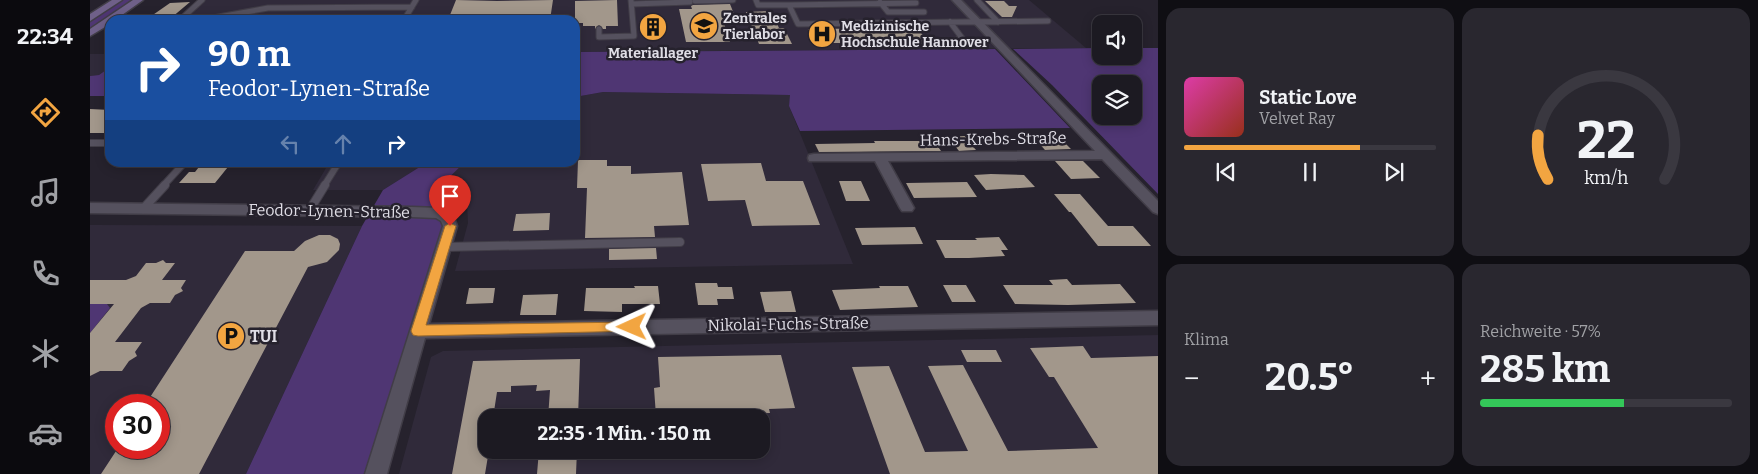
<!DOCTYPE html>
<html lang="de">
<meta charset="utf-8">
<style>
body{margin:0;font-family:Bitter,serif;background:#29272f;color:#f1f3f6;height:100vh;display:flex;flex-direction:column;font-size:19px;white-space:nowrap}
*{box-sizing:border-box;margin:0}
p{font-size:16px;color:#a0a1a5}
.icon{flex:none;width:28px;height:28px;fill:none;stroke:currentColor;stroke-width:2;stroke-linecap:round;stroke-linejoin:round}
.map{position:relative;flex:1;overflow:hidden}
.details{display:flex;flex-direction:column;gap:8px;padding:8px;background:#0f0e13;width:600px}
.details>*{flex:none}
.hud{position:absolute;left:15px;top:15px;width:475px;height:152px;border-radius:15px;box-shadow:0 2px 12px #0003,0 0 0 1px #3a3840;background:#1a4fa0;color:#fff;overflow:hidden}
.tools{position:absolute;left:1002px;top:15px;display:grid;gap:10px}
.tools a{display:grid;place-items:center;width:50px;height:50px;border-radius:10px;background:#1c1a22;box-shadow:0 2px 12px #0003,0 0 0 1px #3a3840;font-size:25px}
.speed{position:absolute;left:15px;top:394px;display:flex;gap:10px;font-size:25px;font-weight:700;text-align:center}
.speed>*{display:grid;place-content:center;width:65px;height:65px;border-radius:50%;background:#1c1a22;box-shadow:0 2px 12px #0003,0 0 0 1px #3a3840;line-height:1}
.speed .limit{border:8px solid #d22;background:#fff;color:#111}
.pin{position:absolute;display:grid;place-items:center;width:42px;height:42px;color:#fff;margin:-51px -21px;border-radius:50% 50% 50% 0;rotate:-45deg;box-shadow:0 0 5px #0007}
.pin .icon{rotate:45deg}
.me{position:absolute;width:55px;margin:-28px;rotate:269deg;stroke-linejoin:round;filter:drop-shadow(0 0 4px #0008)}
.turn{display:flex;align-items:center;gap:18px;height:105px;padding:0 20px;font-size:22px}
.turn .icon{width:65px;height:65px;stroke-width:2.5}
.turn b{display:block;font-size:35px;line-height:42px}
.lanes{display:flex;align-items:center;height:48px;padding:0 20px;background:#0003;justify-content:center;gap:25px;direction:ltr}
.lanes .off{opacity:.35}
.big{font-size:38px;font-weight:700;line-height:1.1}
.details .card{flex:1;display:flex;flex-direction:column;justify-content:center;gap:8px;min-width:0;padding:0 18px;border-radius:15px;background:#29272f}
.details .dial{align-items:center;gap:0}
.dial svg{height:130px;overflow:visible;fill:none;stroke:#3a3840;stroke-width:7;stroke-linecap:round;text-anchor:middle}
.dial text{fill:#f1f3f6;stroke:none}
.song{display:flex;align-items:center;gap:15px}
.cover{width:60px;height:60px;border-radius:8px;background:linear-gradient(135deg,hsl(320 70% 55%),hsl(10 70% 35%))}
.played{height:5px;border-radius:2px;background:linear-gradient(90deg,#f2a541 70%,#3a3840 70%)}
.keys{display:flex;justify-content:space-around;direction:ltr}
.heat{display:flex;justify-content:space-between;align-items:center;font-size:28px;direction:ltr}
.charge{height:8px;border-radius:4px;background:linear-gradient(90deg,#34c759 57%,#3a3840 0)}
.details .tiles{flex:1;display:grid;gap:8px;grid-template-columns:repeat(2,1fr)}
.trip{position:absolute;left:388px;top:409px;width:292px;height:50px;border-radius:15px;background:#1c1a22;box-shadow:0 2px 12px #0003,0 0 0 1px #3a3840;font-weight:700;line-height:50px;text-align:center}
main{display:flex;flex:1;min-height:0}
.tab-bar{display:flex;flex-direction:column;width:90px;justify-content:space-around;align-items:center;background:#0b0a0e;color:#a0a1a5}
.tab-bar .icon{width:35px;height:35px}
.tab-bar .selected{color:#f2a541}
.tab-bar b{font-size:22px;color:#f1f3f6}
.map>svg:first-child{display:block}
.built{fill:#302a3a;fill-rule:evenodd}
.green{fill:#4f3673;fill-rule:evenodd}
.building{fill:#a2978b}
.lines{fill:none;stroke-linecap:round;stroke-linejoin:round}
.service-far2-casing{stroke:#413d47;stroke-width:7}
.service-far1-casing{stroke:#413d47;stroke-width:8}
.service-casing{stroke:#413d47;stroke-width:10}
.minor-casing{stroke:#413d47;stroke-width:3}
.secondary-casing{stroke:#413d47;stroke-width:3}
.service-far2{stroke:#55515e;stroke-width:5}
.service-far1{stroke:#55515e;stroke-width:6}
.service{stroke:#55515e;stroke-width:8}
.minor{fill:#55515e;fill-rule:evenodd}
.secondary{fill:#6f6089;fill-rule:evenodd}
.route{fill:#f2a541;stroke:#9d6b2a}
.labels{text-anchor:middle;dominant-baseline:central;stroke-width:5;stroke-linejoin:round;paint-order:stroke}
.far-poi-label{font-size:14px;font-weight:bold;fill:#dfdde5;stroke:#26222d;text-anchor:start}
.street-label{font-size:16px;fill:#dfdde5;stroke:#26222d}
.poi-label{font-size:16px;font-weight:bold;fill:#dfdde5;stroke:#26222d;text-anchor:start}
</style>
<main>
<nav class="tab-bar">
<b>22:34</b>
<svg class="icon selected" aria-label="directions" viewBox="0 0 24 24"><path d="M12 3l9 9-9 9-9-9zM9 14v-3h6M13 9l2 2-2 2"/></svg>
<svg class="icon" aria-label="music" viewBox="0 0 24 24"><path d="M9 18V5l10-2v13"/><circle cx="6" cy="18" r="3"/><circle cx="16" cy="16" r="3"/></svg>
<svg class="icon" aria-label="phone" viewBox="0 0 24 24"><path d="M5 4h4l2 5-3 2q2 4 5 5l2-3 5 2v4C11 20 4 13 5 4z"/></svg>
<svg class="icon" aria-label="climate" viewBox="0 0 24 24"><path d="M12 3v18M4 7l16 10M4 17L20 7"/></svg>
<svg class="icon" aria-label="car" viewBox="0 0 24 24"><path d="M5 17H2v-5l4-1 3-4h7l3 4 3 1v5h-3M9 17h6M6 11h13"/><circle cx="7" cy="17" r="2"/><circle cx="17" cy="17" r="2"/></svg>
</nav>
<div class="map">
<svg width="1068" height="474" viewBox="0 0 1068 474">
<rect width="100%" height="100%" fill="#26222d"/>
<path class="built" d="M113 0H939L996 48 485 52V20H90Z
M0 54H20V67L9 75 0 76Z
M513 92 701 95 699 106 763 264 365 271 378 223 377 203 343 194 349 186 374 163 485 162V97Z
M239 163H336L293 190H223Z
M0 225 272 226 156 474H0ZM26 405H69V448H26Z
M1068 335V474H309L341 357 353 351ZM396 418H671V450H396Z"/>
<path class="green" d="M28 0H49L0 33V18Z
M1011 48V56H1044V48H1068V194L962 85 923 49ZM1011 84H1044V116H1011Z
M905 49 980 128 710 131 699 106 700 95 513 92 485 97V52Z
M20 67V96H0V76L9 75Z
M336 163H374L343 193 362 199 274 474H156L272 226 293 190Z
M0 304H17L20 308 0 333Z"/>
<path class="building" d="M366 0 407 1 463 0 460 20H358Z
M527 0 528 26H516V29H513L509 25 505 29V26H493V23H485V1Z
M895 1H914L919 6H927L922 17H912Z
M100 2 81 18 57 19 80 3Z
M640 4 646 19 633 20 640 42H596L589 9H602L601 6 603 5Z
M681 11 689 28H694L702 44H669L656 12Z
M827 28 836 39 835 42 837 46H768L766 43H726L718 29Z
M0 109 20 110V133H0Z
M875 136 878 141 886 150 869 151 858 137Z
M946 140H972L981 149 955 150Z
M784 141H844L851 151 729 152 725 144 785 143Z
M488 160H517V166H541V174L592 172 599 225 564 226 565 237 495 238 497 188H487Z
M965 161H993L1010 178 981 179Z
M113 162H142L125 183H89L99 172H105Z
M671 163 676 181H713L730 225 662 226 655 200 618 201 611 164Z
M901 174 934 175 945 187 896 190 884 175Z
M749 181H771L780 201H756Z
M877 182 887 197 824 198 816 183Z
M964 194H990L1018 226H1043L1061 246H1008L981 212H979Z
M460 213 459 230 423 231 426 214Z
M825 227 833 244 772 245 765 228Z
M229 235H240L248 239 250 244 249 250 237 262 218 267 109 474H11L28 448H69V405H55L155 251H204L215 241Z
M909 237 918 250H911L915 256 879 258H855L846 240H887L885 238Z
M566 248 567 259 519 260V249Z
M73 260 76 263H85L72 280H96L91 288 93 291 85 295 80 303H60L51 308 25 342H52L45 352 47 356 39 361 32 371H10L0 376V333L24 304H0V280H36L46 276 56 263H66Z
M977 279 982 285 1030 284 1046 303 978 305 925 304 913 285H963L959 280Z
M605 283H627L628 287H642L644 299H627L628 305H608Z
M853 285H876L886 302H862Z
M544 286H568L570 304H532V312L494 311 496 288H545Z
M789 286H818L828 307 750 310 742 290 790 288Z
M379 288H405L403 303 376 304Z
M701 291 706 312H675L670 292Z
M468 294 466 315H430L433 295Z
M993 346 1001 358 1068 356V474H800L762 367 799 366 835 452 878 451 838 366 873 365 918 451 1008 448 964 377H959L940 348Z
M871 350H906L912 362H877Z
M691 355 705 408 679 409 680 413 566 416 564 388 570 387 568 357Z
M490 359 488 418H458L460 390 446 391 447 385 421 386V392H407L403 418H396V450H399L395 474H362L383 361Z
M449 450H487L486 474H447Z"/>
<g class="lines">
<defs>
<path id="service-far2" d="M666 0 668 5H699L708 24 958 21
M887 0 908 22
M605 1 643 0
M790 2 798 12H834
M542 4 600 2
M699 5 826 3
M90 20 112 0
M92 20 123 18 178 8 322 7
M314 20 326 0
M509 29V37L544 36 541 0
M839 42H862L872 38 860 22"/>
<path id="service-far1" d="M0 143H20
M73 186 95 162
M234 186 249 162"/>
<path id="service" d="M53 209 75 185
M219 211 235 185
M354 247 590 242"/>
<path id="minor" d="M862 0H871L1068 201V214L1063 212 1012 159 798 161 824 208 822 211H812L810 208 785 161H719L718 158 719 155 724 154 1005 151Z
M0 203 322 207 349 208 363 215 367 226 339 324 1068 311V325L335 338 297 474H275L353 226 351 221 346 218 322 217 0 213Z"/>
<path id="secondary" d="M22 0H32L0 21V14Z
M43 0H53L25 20H20V24L0 36V29Z"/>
</defs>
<use href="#service-far2" class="service-far2-casing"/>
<use href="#service-far1" class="service-far1-casing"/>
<use href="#service" class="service-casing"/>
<use href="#minor" class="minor-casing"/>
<use href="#secondary" class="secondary-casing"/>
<use href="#service-far2" class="service-far2"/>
<use href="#service-far1" class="service-far1"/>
<use href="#service" class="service"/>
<use href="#minor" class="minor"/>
<use href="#secondary" class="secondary"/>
</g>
<path class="route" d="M360 223 366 226 336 325 542 322 547 323 549 327 547 331 328 336 323 335 321 331 355 226Z"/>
<defs>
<symbol id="university-disc" viewBox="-11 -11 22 22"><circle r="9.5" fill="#f2a541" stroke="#26222d"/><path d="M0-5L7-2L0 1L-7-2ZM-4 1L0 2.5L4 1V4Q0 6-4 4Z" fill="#111"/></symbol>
<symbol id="building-disc" viewBox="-11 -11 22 22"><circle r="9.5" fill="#f2a541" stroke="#26222d"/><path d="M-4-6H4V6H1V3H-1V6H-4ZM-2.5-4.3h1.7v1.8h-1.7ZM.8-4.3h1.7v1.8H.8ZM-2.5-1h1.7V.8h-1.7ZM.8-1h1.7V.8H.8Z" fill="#111"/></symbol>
<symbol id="hospital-disc" viewBox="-11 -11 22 22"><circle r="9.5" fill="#f2a541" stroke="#26222d"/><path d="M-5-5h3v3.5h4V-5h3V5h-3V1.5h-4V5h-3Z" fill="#111"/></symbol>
<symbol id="parking-disc" viewBox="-11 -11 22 22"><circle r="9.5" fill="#f2a541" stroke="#26222d"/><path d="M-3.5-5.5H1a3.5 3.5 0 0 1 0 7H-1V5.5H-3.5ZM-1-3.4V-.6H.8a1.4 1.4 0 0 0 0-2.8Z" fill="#111"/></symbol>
</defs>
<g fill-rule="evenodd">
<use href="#university-disc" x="598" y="10" width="32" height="32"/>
<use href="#building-disc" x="547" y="11" width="32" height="32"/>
<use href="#hospital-disc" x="716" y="18" width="32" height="32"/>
<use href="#parking-disc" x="125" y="320" width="32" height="32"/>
</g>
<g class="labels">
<g class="far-poi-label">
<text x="633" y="18">Zentrales<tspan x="633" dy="16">Tierlabor</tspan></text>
<text x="751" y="26">Medizinische<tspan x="751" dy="16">Hochschule Hannover</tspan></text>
<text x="563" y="53" text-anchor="middle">Materiallager</text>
</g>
<g class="street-label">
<text transform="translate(903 139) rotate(-1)">Hans-Krebs-Straße</text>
<text transform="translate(239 211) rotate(1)">Feodor-Lynen-Straße</text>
<text transform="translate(698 324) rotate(-1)">Nikolai-Fuchs-Straße</text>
</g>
<g class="poi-label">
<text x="160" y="336">TUI</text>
</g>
</g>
</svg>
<div class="tools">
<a><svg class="icon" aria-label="sound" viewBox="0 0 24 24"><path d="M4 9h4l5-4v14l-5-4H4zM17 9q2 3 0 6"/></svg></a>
<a><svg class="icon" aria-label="layers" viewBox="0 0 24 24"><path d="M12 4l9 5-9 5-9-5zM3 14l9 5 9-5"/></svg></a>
</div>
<div class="speed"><div class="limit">30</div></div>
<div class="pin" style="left:360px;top:226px;background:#d93025"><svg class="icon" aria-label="arrive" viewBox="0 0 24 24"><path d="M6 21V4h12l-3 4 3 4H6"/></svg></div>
<svg class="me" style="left:542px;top:327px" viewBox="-20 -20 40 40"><path d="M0-17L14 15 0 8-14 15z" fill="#f2a541" stroke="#fff" stroke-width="4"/></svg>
<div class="trip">22:35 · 1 Min. · 150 m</div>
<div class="hud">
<div class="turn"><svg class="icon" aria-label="right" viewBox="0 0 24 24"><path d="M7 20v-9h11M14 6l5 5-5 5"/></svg><div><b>90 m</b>Feodor-Lynen-Straße</div></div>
<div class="lanes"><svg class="icon off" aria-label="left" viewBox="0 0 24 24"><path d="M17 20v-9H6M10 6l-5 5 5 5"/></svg><svg class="icon off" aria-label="ahead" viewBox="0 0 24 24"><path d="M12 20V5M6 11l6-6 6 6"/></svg><svg class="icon" aria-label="right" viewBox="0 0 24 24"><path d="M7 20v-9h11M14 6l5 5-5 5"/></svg></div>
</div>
</div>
<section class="details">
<div class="tiles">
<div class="card">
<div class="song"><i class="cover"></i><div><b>Static Love</b><p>Velvet Ray</p></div></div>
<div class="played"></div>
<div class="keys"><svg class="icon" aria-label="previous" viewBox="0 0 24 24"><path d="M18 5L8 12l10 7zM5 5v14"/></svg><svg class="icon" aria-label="pause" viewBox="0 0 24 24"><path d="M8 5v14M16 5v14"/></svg><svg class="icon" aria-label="next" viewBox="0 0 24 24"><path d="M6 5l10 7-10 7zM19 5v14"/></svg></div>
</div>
<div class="card dial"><svg viewBox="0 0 100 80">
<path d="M14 69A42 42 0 1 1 86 69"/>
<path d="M14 69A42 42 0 0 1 8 42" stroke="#f2a541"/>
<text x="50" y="56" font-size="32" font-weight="700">22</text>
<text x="50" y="72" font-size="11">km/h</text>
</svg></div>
<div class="card"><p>Klima</p>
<div class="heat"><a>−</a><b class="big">20.5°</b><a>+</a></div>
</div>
<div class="card"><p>Reichweite · 57%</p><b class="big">285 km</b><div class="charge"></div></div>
</div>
</section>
</main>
